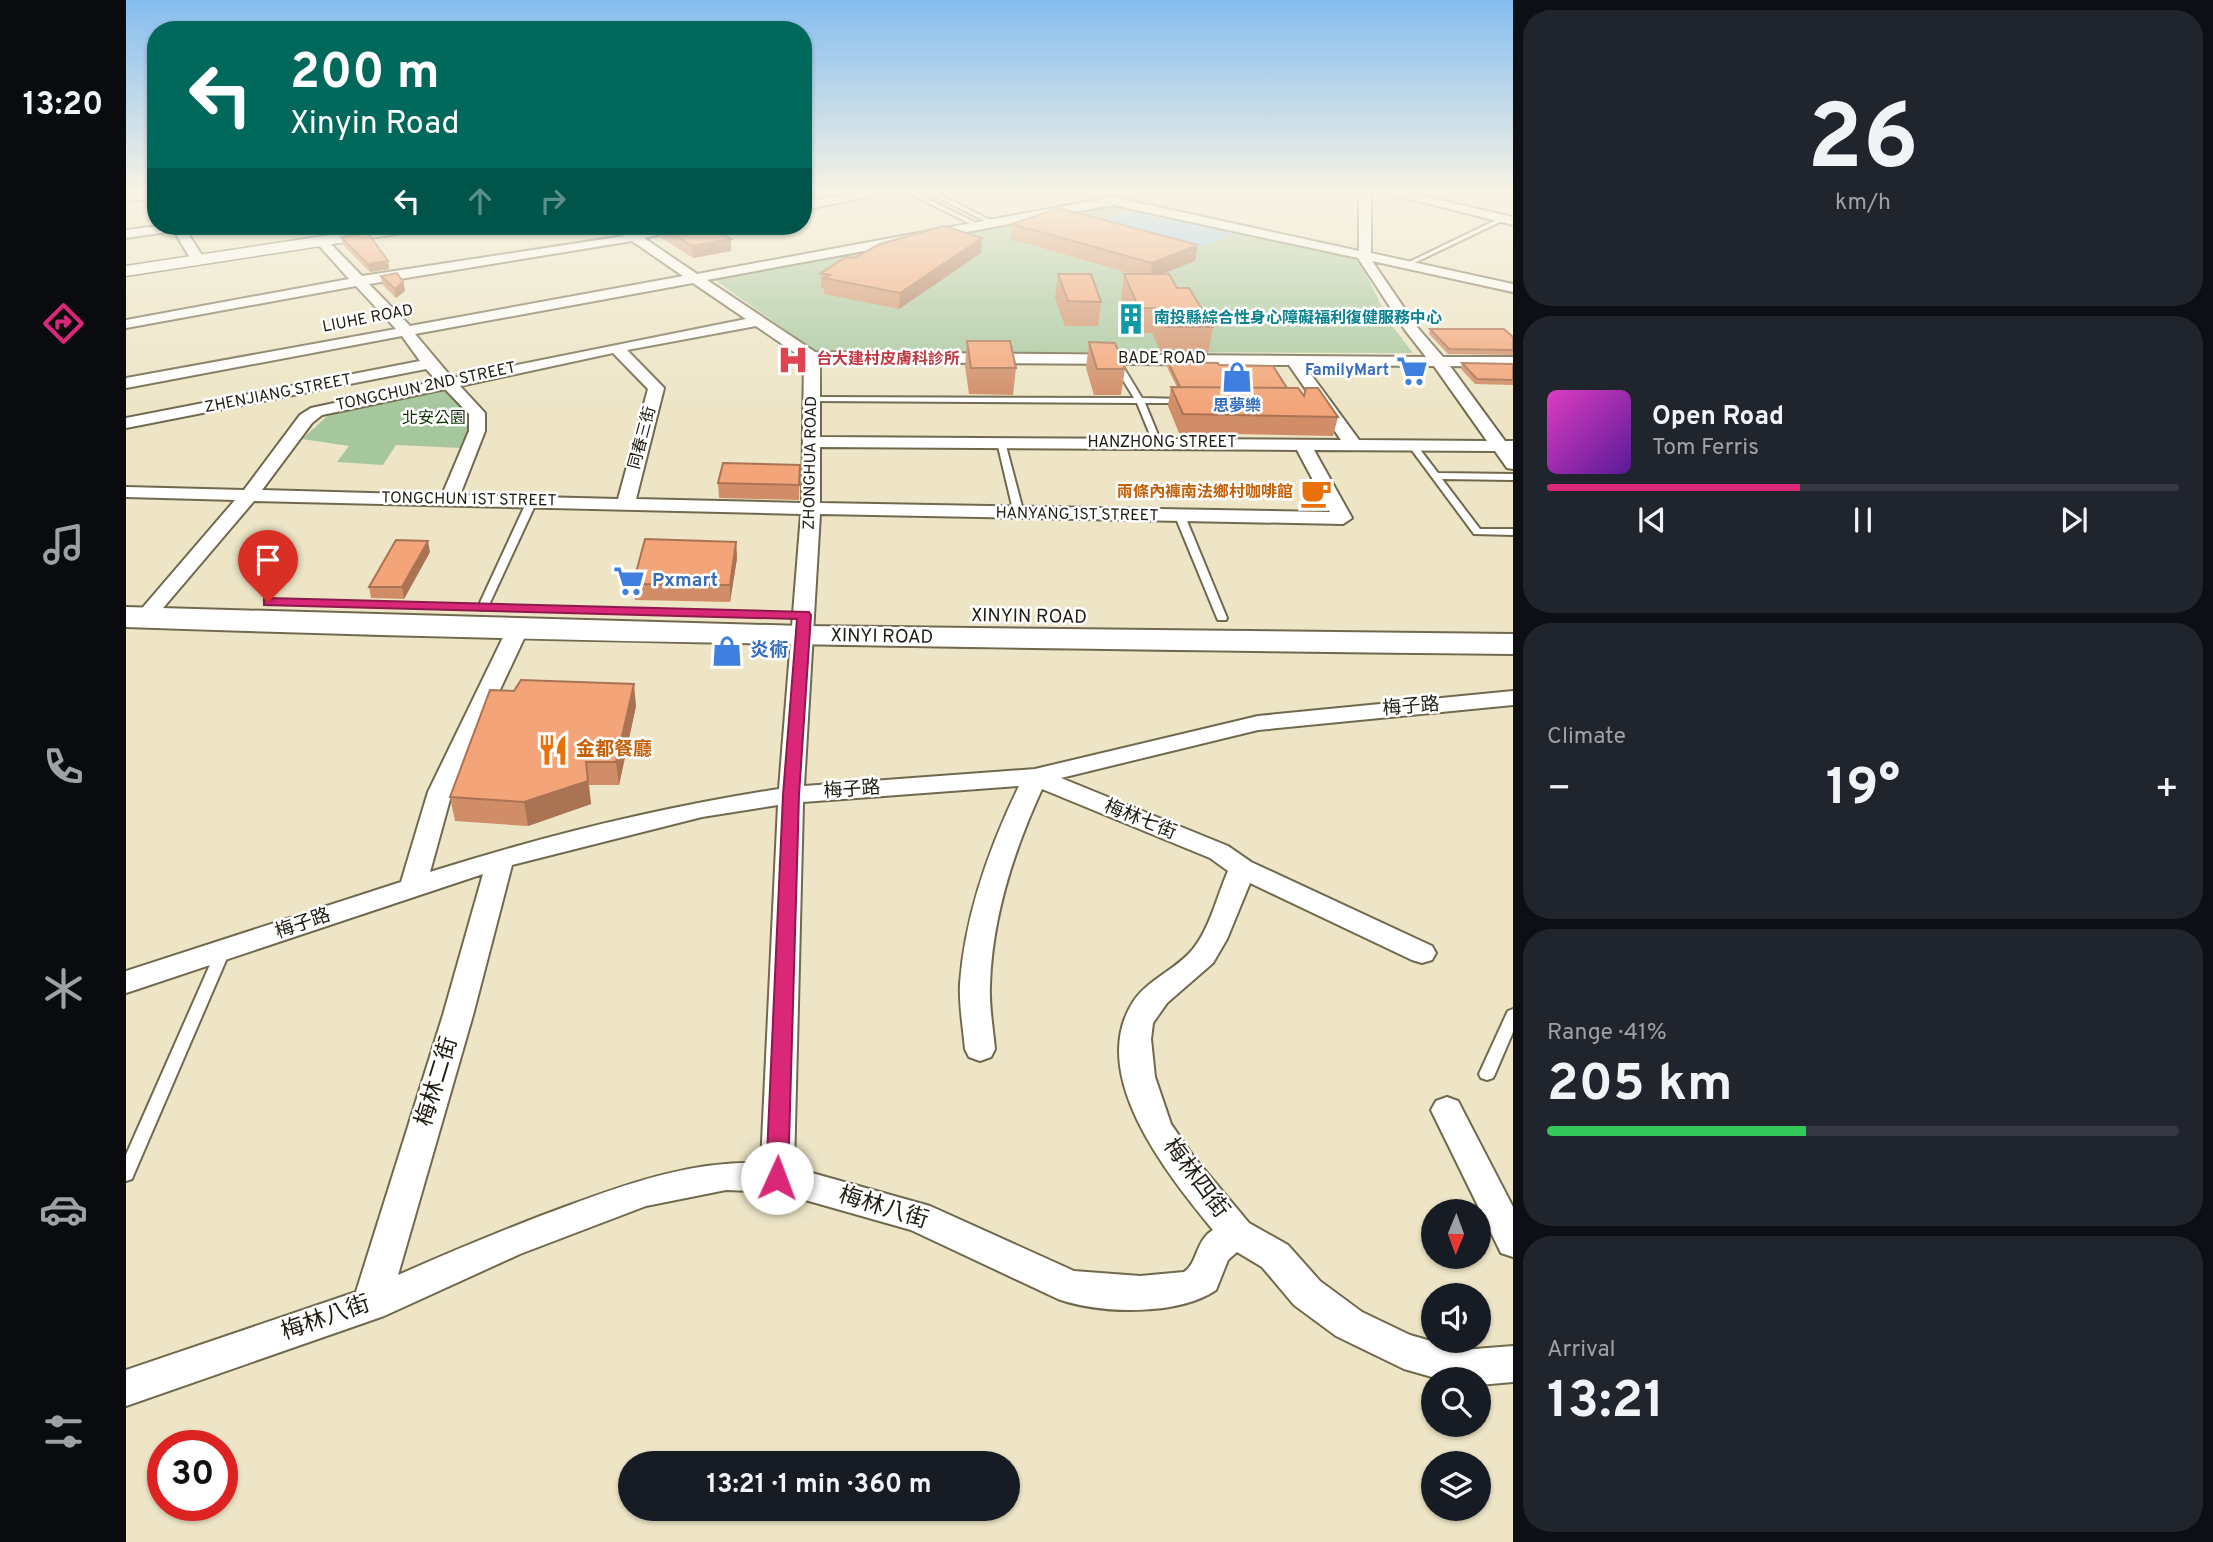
<!DOCTYPE html>
<meta charset="utf-8">
<style>
body{margin:0;font-family:Overpass,"Noto Sans TC",sans-serif;background:#20242c;color:#f1f3f6;height:100vh;display:flex;flex-direction:column;font-size:26px;white-space:nowrap}
*{box-sizing:border-box;margin:0}
p{font-size:23px;color:#9ea1a6}
.icon{flex:none;width:38px;height:38px;fill:none;stroke:currentColor;stroke-width:2;stroke-linecap:round;stroke-linejoin:round}
.map{position:relative;flex:1;overflow:hidden}
.details{display:flex;flex-direction:column;gap:10px;padding:10px;background:#0d0f14;width:700px}
.details>*{flex:none}
.banner{position:absolute;left:21px;top:21px;width:665px;height:214px;border-radius:28px;box-shadow:0 2px 5px #0004;background:#00695c;color:#fff;overflow:hidden}
.needle{width:46px;rotate:181deg}
.buttons{position:absolute;left:1295px;top:1199px;display:grid;gap:14px}
.buttons a{display:grid;place-items:center;width:70px;height:70px;border-radius:50%;background:#171b24;box-shadow:0 2px 5px #0004;font-size:35px}
.speed{position:absolute;left:21px;top:1430px;display:flex;gap:14px;font-size:35px;font-weight:700;text-align:center}
.speed>*{display:grid;place-content:center;width:91px;height:91px;border-radius:50%;background:#171b24;box-shadow:0 2px 5px #0004;line-height:1}
.speed .limit{border:10px solid #d22;background:#fff;color:#111}
.pin{position:absolute;display:grid;place-items:center;width:60px;height:60px;color:#fff;margin:-72px -30px;border-radius:50% 50% 50% 0;rotate:-45deg;box-shadow:0 0 7px #0007}
.pin .icon{rotate:45deg}
.me{position:absolute;width:77px;margin:-38px;rotate:2deg;stroke-linejoin:round;filter:drop-shadow(0 0 5px #0008)}
.turn{display:flex;align-items:center;gap:24px;height:147px;padding:0 28px;font-size:32px}
.turn .icon{width:91px;height:91px;stroke-width:2.5}
.turn b{display:block;font-size:49px;line-height:60px}
.lanes{display:flex;align-items:center;height:66px;padding:0 28px;background:#0003;justify-content:center;gap:35px;direction:ltr}
.lanes .off{opacity:.35}
.big{font-size:52px;font-weight:700;line-height:1.1}
.details .widget{flex:1;display:flex;flex-direction:column;justify-content:center;gap:10px;min-width:0;padding:0 24px;border-radius:28px;background:#20242c}
.details .dial{align-items:center;gap:0}
.dial b{font-size:91px;line-height:1}
.song{display:flex;align-items:center;gap:21px}
.cover{width:84px;height:84px;border-radius:10px;background:linear-gradient(135deg,hsl(310 70% 55%),hsl(270 70% 35%))}
.played{height:7px;border-radius:4px;background:linear-gradient(90deg,#db2777 40%,#363941 40%)}
.keys{display:flex;justify-content:space-around;direction:ltr}
.heat{display:flex;justify-content:space-between;align-items:center;font-size:38px;direction:ltr}
.charge{height:10px;border-radius:5px;background:linear-gradient(90deg,#34c759 41%,#363941 0)}
.trip{position:absolute;left:492px;top:1451px;width:402px;height:70px;border-radius:35px;background:#171b24;box-shadow:0 2px 5px #0004;font-weight:700;line-height:70px;text-align:center}
main{display:flex;flex:1;min-height:0}
.dock{display:flex;flex-direction:column;width:126px;justify-content:space-around;align-items:center;background:#090b0e;color:#9ea1a6}
.dock .icon{width:49px;height:49px}
.dock .selected{color:#db2777}
.dock b{font-size:32px;color:#f1f3f6}
.map>svg:first-child{display:block}
.green{fill:#a6c79e}
.water{fill:#91caf9}
.lines{fill:none;stroke-linecap:round;stroke-linejoin:round}
.service-casing{stroke:#71694e;stroke-width:4}
.minor-casing{stroke:#71694e;stroke-width:4}
.tertiary-casing{stroke:#71694e;stroke-width:3}
.primary-casing{stroke:#71694e;stroke-width:4}
.service{fill:#fff;fill-rule:evenodd}
.minor{fill:#fff;fill-rule:evenodd}
.tertiary{fill:#fff;fill-rule:evenodd}
.primary{fill:#fff;fill-rule:evenodd}
.wall{fill:#d18d67}
.shaded-wall{fill:#aa7354}
.building{fill:#f3a478;stroke:#aa7354;stroke-width:2}
.route{fill:#db2777;stroke:#8e194d;stroke-width:2}
.labels{text-anchor:middle;dominant-baseline:central;stroke-width:5;stroke-linejoin:round;paint-order:stroke}
.far-street-label{font-size:16px;fill:#201d12;stroke:#fff}
.far-culture-label{font-size:16px;font-weight:bold;fill:#0d838f;stroke:#fff;text-anchor:start}
.far-health-label{font-size:16px;font-weight:bold;fill:#be3a42;stroke:#fff;text-anchor:start}
.far-shop-label{font-size:16px;font-weight:bold;fill:#366cbe;stroke:#fff;text-anchor:end}
.far-park-label{font-size:16px;fill:#0e3303;stroke:#fff}
.far-food-label{font-size:16px;font-weight:bold;fill:#c56008;stroke:#fff;text-anchor:end}
.shop-label{font-size:19px;font-weight:bold;fill:#366cbe;stroke:#fff;text-anchor:start}
.street-label{font-size:19px;fill:#201d12;stroke:#fff}
.food-label{font-size:19px;font-weight:bold;fill:#c56008;stroke:#fff;text-anchor:start}
.near-street-label{font-size:23px;fill:#201d12;stroke:#fff}
</style>
<main>
<nav class="dock">
<b>13:20</b>
<svg class="icon selected" aria-label="directions" viewBox="0 0 24 24"><path d="M12 3l9 9-9 9-9-9zM9 14v-3h6M13 9l2 2-2 2"/></svg>
<svg class="icon" aria-label="music" viewBox="0 0 24 24"><path d="M9 18V5l10-2v13"/><circle cx="6" cy="18" r="3"/><circle cx="16" cy="16" r="3"/></svg>
<svg class="icon" aria-label="phone" viewBox="0 0 24 24"><path d="M5 4h4l2 5-3 2q2 4 5 5l2-3 5 2v4C11 20 4 13 5 4z"/></svg>
<svg class="icon" aria-label="climate" viewBox="0 0 24 24"><path d="M12 3v18M4 7l16 10M4 17L20 7"/></svg>
<svg class="icon" aria-label="car" viewBox="0 0 24 24"><path d="M5 17H2v-5l4-1 3-4h7l3 4 3 1v5h-3M9 17h6M6 11h13"/><circle cx="7" cy="17" r="2"/><circle cx="17" cy="17" r="2"/></svg>
<svg class="icon" aria-label="filters" viewBox="0 0 24 24"><path d="M4 7h16M4 17h16"/><circle cx="9" cy="7" r="2"/><circle cx="15" cy="17" r="2"/></svg>
</nav>
<div class="map">
<svg width="1387" height="1542" viewBox="0 0 1387 1542">
<rect width="100%" height="100%" fill="#ede5c6"/>
<path class="green" d="M986 205 1231 256 1264 323 1287 353 922 352 695 355 589 280Z
M319 389 350 416 334 448 270 445 257 465 211 462 223 446 176 439 208 410Z"/>
<path class="water" d="M1007 209 1113 231 1067 250 961 224Z"/>
<g class="lines">
<defs>
<path id="service" d="M778 191H786L856 226 851 227Z
M799 191H807L870 223 865 224Z
M1376 217 1378 220 1284 265 1279 264Z
M987 360H993L1016 398 1059 399 1063 401 1059 403H1019L1035 442 1034 444 1027 442 1011 403 686 401 682 399 686 397 1008 398 986 362Z
M872 440 879 442 898 514 896 516 893 517 888 514 871 442Z
M1286 442 1289 443 1312 473 1387 474V480L1316 479 1354 529H1387V535L1348 534 1282 445Z
M406 498 411 501 362 607 357 610 353 609 352 607 401 501Z
M1054 513 1059 516 1101 618 1100 620H1092L1091 618 1049 516Z
M97 946 102 947 104 951 8 1174 6 1179 0 1181V1155L90 951 92 947Z
M1387 1009V1032L1369 1074 1367 1078 1361 1080 1355 1078 1353 1074 1380 1015 1382 1011Z"/>
<path id="minor" d="M30 191V198L0 201V195Z
M743 191H770L677 210V202Z
M1233 191H1245V253L1387 284V292L1246 261 1291 327 1317 357H1387V367L1324 366 1379 441H1387V469L1381 468 1369 451 1188 450 1226 518 1217 524 694 514 678 786 909 769 1132 716 1387 691V705L1132 730 935 778 1102 846 1125 862 1306 946 1310 953 1306 960 1296 963 1286 960 1124 883 1101 939 1087 963 1041 1003 1027 1023 1025 1039 1029 1077 1045 1124 1067 1156 1123 1223 1162 1245 1194 1281 1236 1312 1284 1335 1336 1350 1387 1346V1382L1353 1385V1379H1313L1278 1369 1210 1336 1168 1305 1136 1267 1111 1252 1102 1260 1090 1290C1052 1316 974 1314 932 1299L785 1230 651 1192 600 1190 520 1206 394 1254 258 1316 0 1406V1370L230 1292 317 1015 357 874 0 993V971L275 882 302 792 383 625H399L402 630 326 792 304 872C418 836 535 807 653 789L675 514 128 501 26 621H12L8 617 12 613 109 500 0 497V487L118 490 174 415 185 408 311 381 300 369 0 428V418L294 361 276 336 0 388V378L270 329 230 286 0 328V320L223 279 189 241 195 237 199 238 236 276 498 236 486 226H500L509 232 534 226H561L559 229 518 238 571 274 987 197 1233 251ZM987 205 1232 258 1279 330 1300 357 689 352 581 280ZM506 241 557 276 284 326 243 284ZM567 283 620 319 326 378 289 334ZM630 326 678 359 676 503 510 499 538 388 501 350ZM487 353 522 389 492 499 334 495 359 431V413L334 386ZM694 362 1163 365 1215 440 694 437ZM1178 365 1308 366 1361 441 1233 440ZM319 389 343 414V431L316 495 136 490 186 423 196 415ZM694 447 1171 450 1204 512 694 503ZM893 786C863 848 839 915 834 984 833 1005 837 1027 839 1049L843 1057 854 1061 865 1057 869 1049C867 1028 863 1006 864 985 866 917 888 850 916 789L1084 858 1102 871C1091 896 1084 928 1067 949 1050 970 1022 979 1007 1002 960 1075 1043 1176 1087 1230 1069 1241 1072 1263 1058 1272L1014 1276 948 1271 804 1206 668 1168 677 802ZM652 805 635 1163C568 1161 506 1182 444 1205 386 1226 329 1250 272 1275L347 1015 386 865 576 817Z
M1253 191H1275L1387 217V225Z
M33 226H64L59 229 79 260 77 263H67L48 231 0 238V230Z
M1321 1097 1332 1101 1387 1207V1257L1375 1253 1305 1110 1310 1101Z"/>
<path id="tertiary" d="M263 226H300L292 231 0 276V266Z"/>
<path id="primary" d="M0 607 677 626 1387 634V654C924 649 462 643 0 627Z"/>
</defs>
<use href="#service" class="service-casing"/>
<use href="#minor" class="minor-casing"/>
<use href="#tertiary" class="tertiary-casing"/>
<use href="#primary" class="primary-casing"/>
<use href="#service" class="service"/>
<use href="#minor" class="minor"/>
<use href="#tertiary" class="tertiary"/>
<use href="#primary" class="primary"/>
</g>
<path class="wall" d="M886 224 1069 261 1036 274 1051 288 1087 327 1082 353 1035 352 1026 333H1010L995 298 998 274H1006L885 239Z
M533 226 605 239V251L567 258 534 237Z
M215 237 262 261 263 269 244 272 217 245Z
M855 253 773 309 698 294V289L695 288V273L728 258Z
M932 274 975 302 972 326H939L929 298Z
M255 276 277 282 279 291 270 298 256 284Z
M1304 329 1387 337V355L1322 354 1303 334Z
M841 341 890 368 887 395 843 394 839 366Z
M963 342 999 369 995 395H968L960 368Z
M1042 362 1093 365 1161 388 1178 396 1212 417 1207 436 1053 433 1042 406 1045 387H1051L1041 367Z
M1336 363 1387 364V385L1349 384 1335 369Z
M674 465 673 500 593 498 592 483Z
M610 542 611 558 604 602 509 600 507 584Z
M304 552 278 599 245 598 243 587Z
M510 706 493 785H463L465 804 402 826 329 821 324 797Z"/>
<path class="shaded-wall" d="M856 238 855 253 773 309 774 293Z
M605 239V251L567 258 566 246Z
M1072 245 1069 261 1024 279 1026 263Z
M262 261 263 269 244 272 242 264Z
M277 282 279 291 270 298 269 289Z
M302 541 304 552 278 599 276 587Z
M610 542 611 558 604 602V585Z
M508 684 510 706 493 785 490 762Z
M460 762 465 804 402 826 398 802Z"/>
<path class="building" d="M933 208 1072 245 1026 263 886 224Z
M534 226H583L605 239 566 246Z
M818 226 856 238 774 293 698 278 704 275 695 273 720 257 728 258 754 244Z
M242 233 262 261 242 264 215 237Z
M271 273 277 282 269 289 255 276Z
M932 274H965L975 302 942 301Z
M998 274H1043L1051 288H1063L1087 327H1039L1029 308H1013Z
M1304 329H1378L1387 337V350L1323 349Z
M841 341H884L890 368H845Z
M963 342 989 343 999 369H971Z
M1042 362 1092 363 1093 365 1147 366 1161 388 1054 387Z
M1336 363 1387 364V380L1351 379Z
M1045 387 1172 388 1178 396 1180 388H1192L1212 417 1057 414Z
M597 463 674 465 673 485 592 483Z
M519 539 610 542 604 585 507 584Z
M270 540 302 541 276 587H243Z
M395 680 508 684 490 762H460L462 781 398 802 324 797 364 690 388 691Z"/>
<linearGradient id="sky" x2="0" y2="1"><stop stop-color="#85bdef"/><stop offset="0.47" stop-color="#f7f3e5"/><stop offset="1" stop-color="#f7f3e5" stop-opacity="0"/></linearGradient>
<rect width="1387" height="407" fill="url(#sky)"/>
<path class="route" d="M142 598 683 612 685 615 673 795 662 1178 659 1185 651 1188 643 1185 640 1178 657 795 671 619 138 605V599Z"/>
<defs>
<symbol id="building-bare" viewBox="-9 -9 18 18"><path d="M-4-6H4V6H1V3H-1V6H-4ZM-2.5-4.3h1.7v1.8h-1.7ZM.8-4.3h1.7v1.8H.8ZM-2.5-1h1.7V.8h-1.7ZM.8-1h1.7V.8H.8Z" fill="#0f9aa8" stroke="#fff" stroke-width="2.5" paint-order="stroke"/></symbol>
<symbol id="hospital-bare" viewBox="-9 -9 18 18"><path d="M-5-5h3v3.5h4V-5h3V5h-3V1.5h-4V5h-3Z" fill="#e0444e" stroke="#fff" stroke-width="2.5" paint-order="stroke"/></symbol>
<symbol id="supermarket-bare" viewBox="-9 -9 18 18"><path d="M-6-5.5h2.5l.6 2H6L4.5 2H-2.5L-4.4-4H-6ZM-1.5 3.2a1.3 1.3 0 1 0 .1 0ZM3 3.2a1.3 1.3 0 1 0 .1 0Z" fill="#3f7fe0" stroke="#fff" stroke-width="2.5" paint-order="stroke"/></symbol>
<symbol id="shop-bare" viewBox="-9 -9 18 18"><path d="M-5-2.5h2.3a2.7 3.5 0 0 1 5.4 0H5L5.5 6h-11ZM-1.5-2.5h3a1.5 2.3 0 0 0-3 0Z" fill="#3f7fe0" stroke="#fff" stroke-width="2.5" paint-order="stroke"/></symbol>
<symbol id="cafe-bare" viewBox="-9 -9 18 18"><path d="M-5.5-4.5H6V0H3Q3 3.5 0 3.5H-2.5Q-5.5 3.5-5.5 0ZM3-3.2v2h1.7v-2ZM-6 4.5H4V6H-6Z" fill="#e8710a" stroke="#fff" stroke-width="2.5" paint-order="stroke"/></symbol>
<symbol id="restaurant-bare" viewBox="-9 -9 18 18"><path d="M-5-6h1v4h1v-4h1v4h1v-4h1v5L-1.5 .5V6h-2V.5L-5-1ZM5-6V6H3V1.5H1.5Q1.5-4 5-6Z" fill="#e8710a" stroke="#fff" stroke-width="2.5" paint-order="stroke"/></symbol>
</defs>
<g fill-rule="evenodd">
<use href="#building-bare" x="983" y="297" width="44" height="44"/>
<use href="#hospital-bare" x="645" y="338" width="44" height="44"/>
<use href="#supermarket-bare" x="1264" y="349" width="44" height="44"/>
<use href="#shop-bare" x="1089" y="355" width="44" height="44"/>
<use href="#cafe-bare" x="1168" y="471" width="44" height="44"/>
<use href="#supermarket-bare" x="481" y="559" width="44" height="44"/>
<use href="#shop-bare" x="579" y="629" width="44" height="44"/>
<use href="#restaurant-bare" x="405" y="728" width="44" height="44"/>
</g>
<g class="labels">
<g class="far-street-label">
<text transform="translate(242 319) rotate(-11)">LIUHE ROAD</text>
<text x="1036" y="359">BADE ROAD</text>
<text transform="translate(300 387) rotate(-12)">TONGCHUN 2ND STREET</text>
<text transform="translate(152 394) rotate(-11)">ZHENJIANG STREET</text>
<text transform="translate(517 438) rotate(-75)">同春三街</text>
<text x="1036" y="443">HANZHONG STREET</text>
<text transform="translate(685 463) rotate(-89)">ZHONGHUA ROAD</text>
<text transform="translate(343 500) rotate(1)">TONGCHUN 1ST STREET</text>
<text transform="translate(951 515) rotate(1)">HANYANG 1ST STREET</text>
</g>
<g class="far-culture-label">
<text x="1028" y="319">南投縣綜合性身心障礙福利復健服務中心</text>
</g>
<g class="far-health-label">
<text x="690" y="360">台大建村皮膚科診所</text>
</g>
<g class="far-shop-label">
<text x="1263" y="371">FamilyMart</text>
<text x="1111" y="407" text-anchor="middle">思夢樂</text>
</g>
<g class="far-park-label">
<text x="308" y="419">北安公園</text>
</g>
<g class="far-food-label">
<text x="1167" y="493">兩條內褲南法鄉村咖啡館</text>
</g>
<g class="shop-label">
<text x="526" y="581">Pxmart</text>
<text x="624" y="651">炎術</text>
</g>
<g class="street-label">
<text transform="translate(903 617) rotate(1)">XINYIN ROAD</text>
<text transform="translate(756 637) rotate(1)">XINYI ROAD</text>
<text transform="translate(1285 707) rotate(-5)">梅子路</text>
<text transform="translate(726 790) rotate(-4)">梅子路</text>
<text transform="translate(1014 820) rotate(22)">梅林七街</text>
<text transform="translate(177 924) rotate(-19)">梅子路</text>
</g>
<g class="food-label">
<text x="450" y="750">金都餐廳</text>
</g>
<g class="near-street-label">
<text transform="translate(312 1082) rotate(-73)">梅林二街</text>
<text transform="translate(1069 1179) rotate(53)">梅林四街</text>
<text transform="translate(757 1209) rotate(17)">梅林八街</text>
<text transform="translate(200 1319) rotate(-19)">梅林八街</text>
</g>
</g>
</svg>
<div class="buttons">
<a><svg class="needle" viewBox="-14 -14 28 28"><path d="M0-13l5 13h-10z" fill="#e53935"/><path d="M0 13l5-13h-10z" fill="#9ea1a6"/></svg></a>
<a><svg class="icon" aria-label="sound" viewBox="0 0 24 24"><path d="M4 9h4l5-4v14l-5-4H4zM17 9q2 3 0 6"/></svg></a>
<a><svg class="icon" aria-label="search" viewBox="0 0 24 24"><circle cx="10" cy="10" r="6"/><path d="M15 15l6 6"/></svg></a>
<a><svg class="icon" aria-label="layers" viewBox="0 0 24 24"><path d="M12 4l9 5-9 5-9-5zM3 14l9 5 9-5"/></svg></a>
</div>
<div class="speed"><div class="limit">30</div></div>
<div class="pin" style="left:142px;top:602px;background:#d93025"><svg class="icon" aria-label="arrive" viewBox="0 0 24 24"><path d="M6 21V4h12l-3 4 3 4H6"/></svg></div>
<svg class="me" style="left:651px;top:1178px" viewBox="-20 -20 40 40"><circle r="19" fill="#fff"/><path d="M0-13L10 11 0 6-10 11z" fill="#db2777"/></svg>
<div class="trip">13:21 · 1 min · 360 m</div>
<div class="banner">
<div class="turn"><svg class="icon" aria-label="left" viewBox="0 0 24 24"><path d="M17 20v-9H6M10 6l-5 5 5 5"/></svg><div><b>200 m</b>Xinyin Road</div></div>
<div class="lanes"><svg class="icon" aria-label="left" viewBox="0 0 24 24"><path d="M17 20v-9H6M10 6l-5 5 5 5"/></svg><svg class="icon off" aria-label="ahead" viewBox="0 0 24 24"><path d="M12 20V5M6 11l6-6 6 6"/></svg><svg class="icon off" aria-label="right" viewBox="0 0 24 24"><path d="M7 20v-9h11M14 6l5 5-5 5"/></svg></div>
</div>
</div>
<section class="details">
<div class="widget dial"><b>26</b><p>km/h</p></div>
<div class="widget">
<div class="song"><i class="cover"></i><div><b>Open Road</b><p>Tom Ferris</p></div></div>
<div class="played"></div>
<div class="keys"><svg class="icon" aria-label="previous" viewBox="0 0 24 24"><path d="M18 5L8 12l10 7zM5 5v14"/></svg><svg class="icon" aria-label="pause" viewBox="0 0 24 24"><path d="M8 5v14M16 5v14"/></svg><svg class="icon" aria-label="next" viewBox="0 0 24 24"><path d="M6 5l10 7-10 7zM19 5v14"/></svg></div>
</div>
<div class="widget"><p>Climate</p>
<div class="heat"><a>−</a><b class="big">19°</b><a>+</a></div>
</div>
<div class="widget"><p>Range · 41%</p><b class="big">205 km</b><div class="charge"></div></div>
<div class="widget"><p>Arrival</p><b class="big">13:21</b></div>
</section>
</main>
